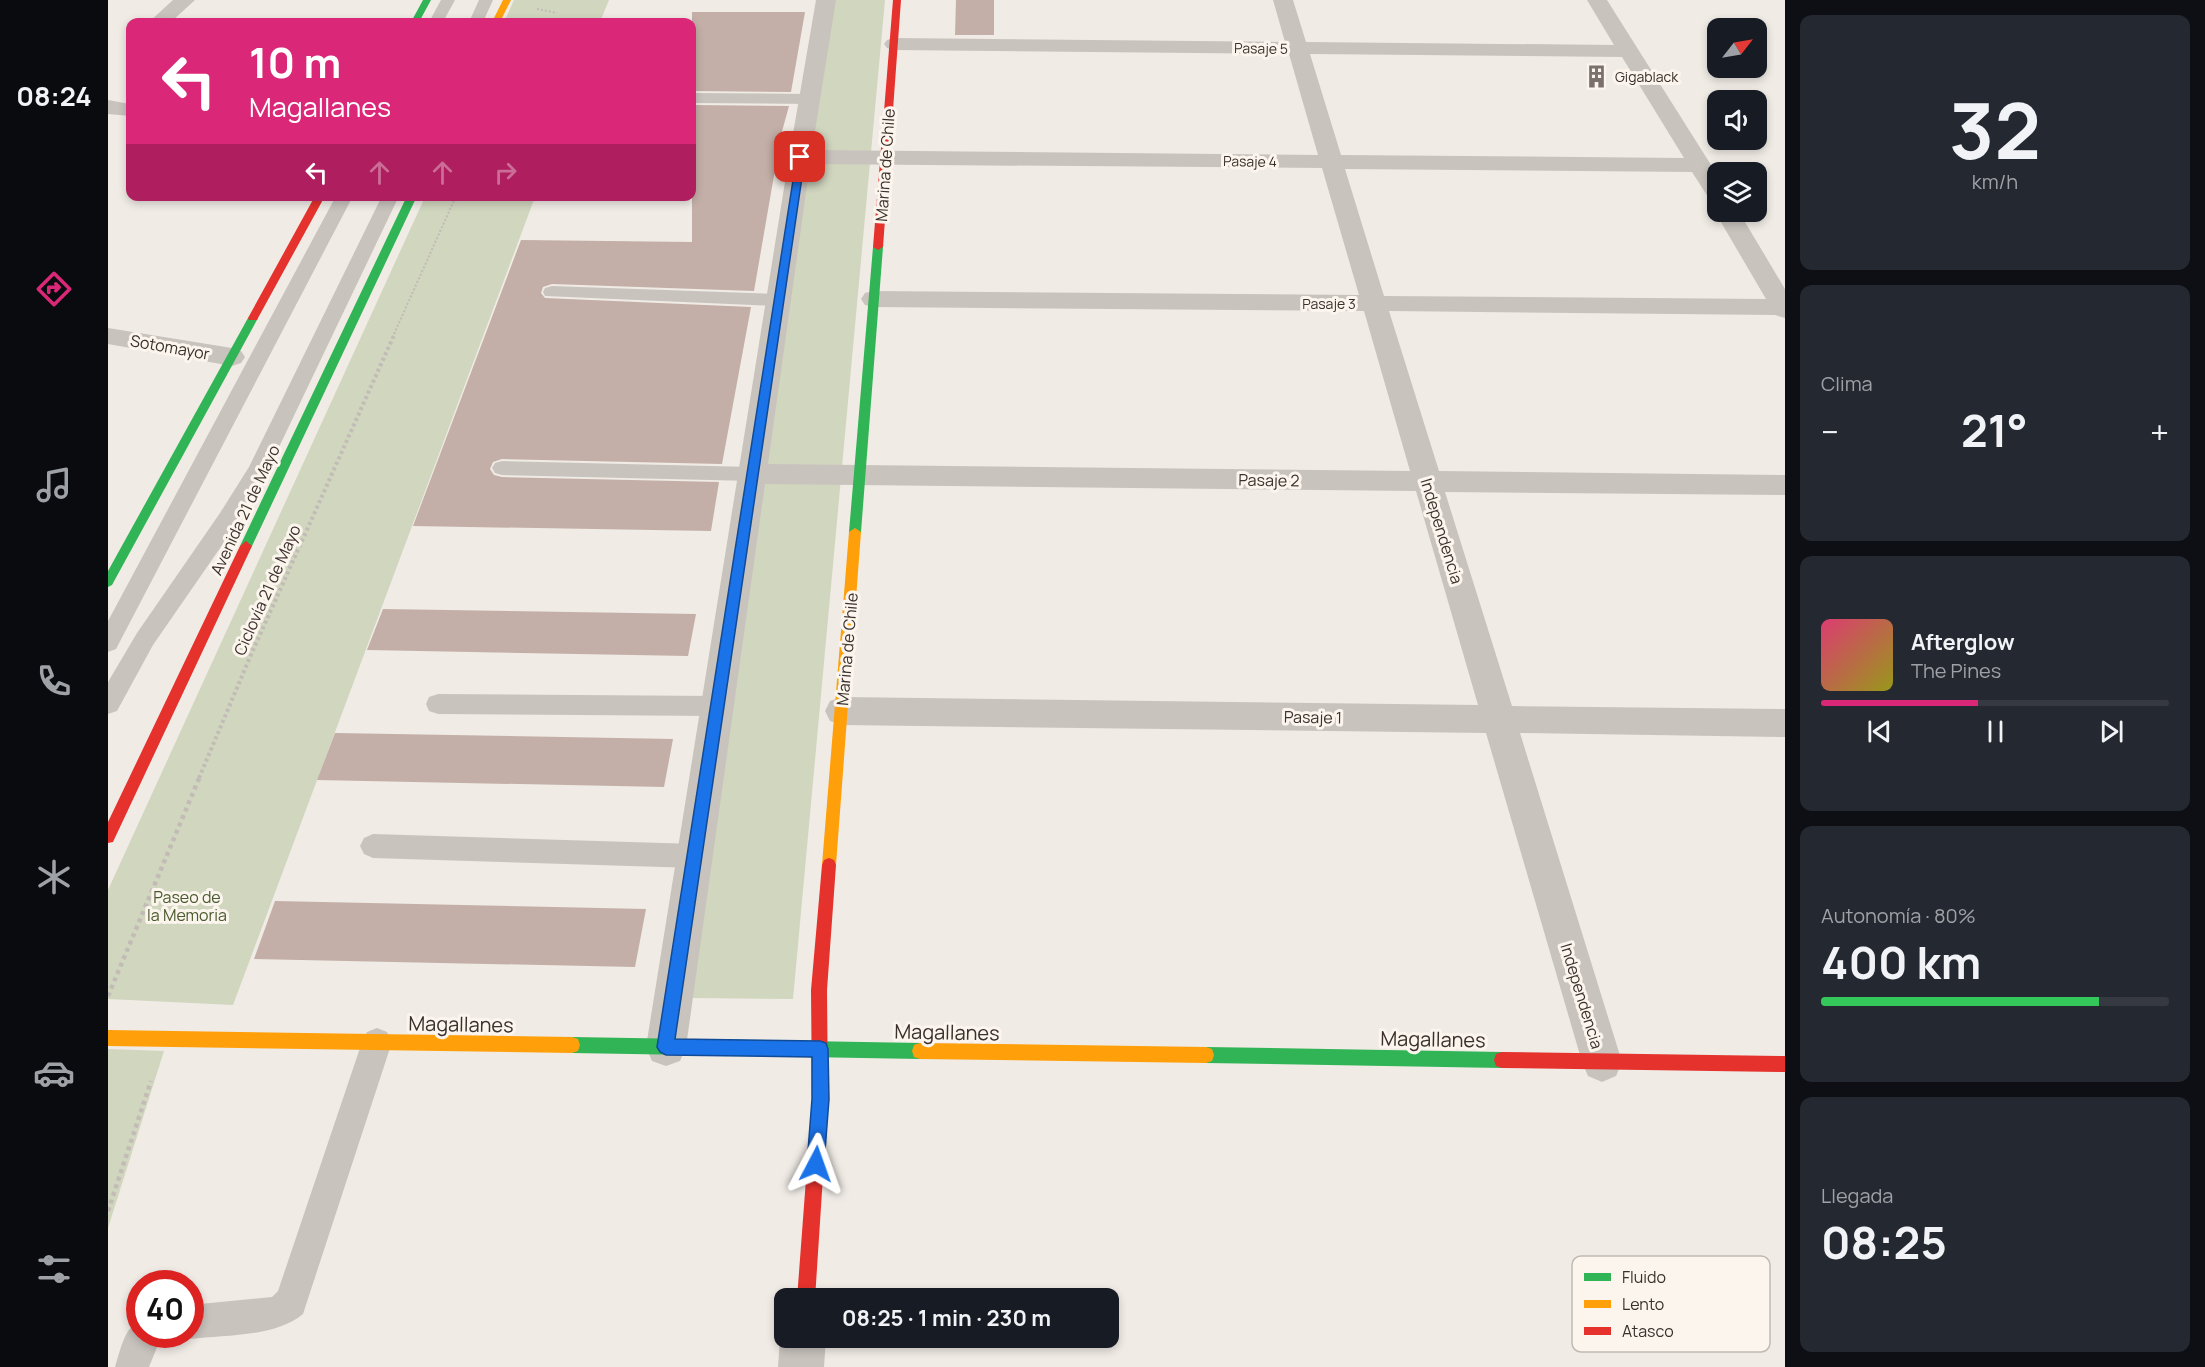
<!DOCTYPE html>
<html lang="es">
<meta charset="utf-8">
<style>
body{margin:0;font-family:Manrope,sans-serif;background:#242831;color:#f1f3f6;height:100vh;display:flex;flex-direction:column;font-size:22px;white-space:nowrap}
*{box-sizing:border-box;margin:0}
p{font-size:20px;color:#9ea1a6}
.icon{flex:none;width:33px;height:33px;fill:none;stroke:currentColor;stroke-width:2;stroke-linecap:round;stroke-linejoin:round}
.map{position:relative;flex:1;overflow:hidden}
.sheet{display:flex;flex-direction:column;gap:15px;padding:15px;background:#0d0f14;width:420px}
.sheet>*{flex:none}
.top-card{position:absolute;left:18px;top:18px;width:570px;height:183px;border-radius:12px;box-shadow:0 3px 9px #0003;background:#db2777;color:#fff;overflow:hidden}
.needle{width:39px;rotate:59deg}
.fabs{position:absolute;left:1599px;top:18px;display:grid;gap:12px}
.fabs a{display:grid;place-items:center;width:60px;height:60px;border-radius:12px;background:#171b24;box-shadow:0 3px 9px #0003;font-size:30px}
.speed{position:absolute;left:18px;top:1270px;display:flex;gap:12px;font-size:30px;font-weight:700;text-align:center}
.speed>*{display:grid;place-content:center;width:78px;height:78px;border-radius:50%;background:#171b24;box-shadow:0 3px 9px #0003;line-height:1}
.speed .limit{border:9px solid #d22;background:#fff;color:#111}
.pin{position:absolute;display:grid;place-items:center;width:51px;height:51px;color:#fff;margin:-26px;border-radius:12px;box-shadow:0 3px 9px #0006}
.me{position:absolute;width:66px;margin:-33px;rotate:4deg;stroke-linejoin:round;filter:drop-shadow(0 0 4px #0008)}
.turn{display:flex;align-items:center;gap:21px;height:126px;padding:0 24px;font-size:27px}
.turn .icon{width:78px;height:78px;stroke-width:2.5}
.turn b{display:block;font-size:42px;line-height:51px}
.lanes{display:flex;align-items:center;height:57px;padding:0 24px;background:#0003;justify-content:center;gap:30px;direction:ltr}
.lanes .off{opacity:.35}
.big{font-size:45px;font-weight:700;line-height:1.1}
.sheet .tile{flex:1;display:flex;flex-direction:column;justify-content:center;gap:9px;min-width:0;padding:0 21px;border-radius:12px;background:#242831}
.sheet .dial{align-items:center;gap:0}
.dial b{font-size:78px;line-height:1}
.song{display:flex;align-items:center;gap:18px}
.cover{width:72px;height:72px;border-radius:9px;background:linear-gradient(135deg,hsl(340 70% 55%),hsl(60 70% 35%))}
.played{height:6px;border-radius:3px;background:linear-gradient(90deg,#db2777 45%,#363941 45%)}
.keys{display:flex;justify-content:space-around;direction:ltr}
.heat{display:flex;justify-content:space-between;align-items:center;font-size:33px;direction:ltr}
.charge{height:9px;border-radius:4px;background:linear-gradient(90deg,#34c759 80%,#363941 0)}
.trip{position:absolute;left:666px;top:1288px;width:345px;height:60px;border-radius:12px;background:#171b24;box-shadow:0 3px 9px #0003;font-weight:700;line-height:60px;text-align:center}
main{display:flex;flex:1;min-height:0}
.menu{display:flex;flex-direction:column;width:108px;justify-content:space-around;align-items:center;background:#090b0e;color:#9ea1a6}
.menu .icon{width:42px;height:42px}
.menu .active{color:#db2777}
.menu b{font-size:27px;color:#f1f3f6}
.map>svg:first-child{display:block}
.green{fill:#d1d6bf}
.building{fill:#c3afa7}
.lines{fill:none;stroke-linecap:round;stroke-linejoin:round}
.path-far2{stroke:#c2bbb6;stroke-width:2;stroke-dasharray:2 2;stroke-linecap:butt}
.path-far1{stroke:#c2bbb6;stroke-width:4;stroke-dasharray:3 3;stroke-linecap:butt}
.path{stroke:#c2bbb6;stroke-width:4.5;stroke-dasharray:4 4;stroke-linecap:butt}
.lane{fill:#c9c3be;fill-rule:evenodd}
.street{fill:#c9c3be;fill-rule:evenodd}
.fast{fill:#30b455;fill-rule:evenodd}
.slow{fill:#ff9f0a;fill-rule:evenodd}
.jam{fill:#e5322d;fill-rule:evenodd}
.route{fill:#1a73e8;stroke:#114b97;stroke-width:1.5}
.labels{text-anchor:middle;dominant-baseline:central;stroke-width:6;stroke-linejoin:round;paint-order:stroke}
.far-street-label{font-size:14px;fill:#3b302b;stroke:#fbf5ee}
.far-poi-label{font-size:14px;fill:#3b302b;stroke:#fbf5ee;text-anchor:start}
.street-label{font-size:16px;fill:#3b302b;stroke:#fbf5ee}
.park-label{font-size:16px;fill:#4a5a2e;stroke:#fbf5ee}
.near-street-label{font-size:20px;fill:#3b302b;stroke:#fbf5ee}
.key{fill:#fbf5ee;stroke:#c1bab4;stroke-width:1.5}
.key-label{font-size:16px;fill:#3b302b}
</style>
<main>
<nav class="menu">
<b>08:24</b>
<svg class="icon active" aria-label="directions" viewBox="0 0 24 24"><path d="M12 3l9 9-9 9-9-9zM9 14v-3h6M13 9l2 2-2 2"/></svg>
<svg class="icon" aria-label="music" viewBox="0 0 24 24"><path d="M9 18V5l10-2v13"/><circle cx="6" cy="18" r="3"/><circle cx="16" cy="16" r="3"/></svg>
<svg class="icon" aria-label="phone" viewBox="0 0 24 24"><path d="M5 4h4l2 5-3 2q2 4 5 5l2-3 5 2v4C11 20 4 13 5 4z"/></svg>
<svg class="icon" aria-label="climate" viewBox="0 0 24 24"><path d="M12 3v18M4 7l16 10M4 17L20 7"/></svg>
<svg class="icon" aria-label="car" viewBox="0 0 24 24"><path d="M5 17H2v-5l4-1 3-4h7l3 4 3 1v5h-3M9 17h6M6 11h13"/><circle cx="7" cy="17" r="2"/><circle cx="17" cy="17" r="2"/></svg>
<svg class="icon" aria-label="filters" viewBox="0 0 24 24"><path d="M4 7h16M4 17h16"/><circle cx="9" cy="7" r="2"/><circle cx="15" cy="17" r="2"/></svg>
</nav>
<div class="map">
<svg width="1677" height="1367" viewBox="0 0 1677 1367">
<rect width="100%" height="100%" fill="#f0ebe5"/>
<path class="green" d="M406 0H501L492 22H396Z
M725 0H777L685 999 582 998Z
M317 197H427L125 1005 0 999V890Z
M0 1049 56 1051 0 1228Z"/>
<path class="building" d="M848 0H886V35H847Z
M584 12H697L683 92 584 91Z
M584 105 681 106 673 135 646 291 444 284 435 287 433 293 437 298 643 307 614 464 394 459 385 462 382 469 386 475 394 477 611 482 603 531 305 526 413 240 584 242Z
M275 609 588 614 580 656 259 650Z
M227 733 565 739 556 787 209 780Z
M167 901 538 909 527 967 146 959Z"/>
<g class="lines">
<path class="path-far2" d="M429 9 449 13
M286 334 348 196"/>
<path class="path-far1" d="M91 778 142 657 287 333"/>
<path class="path" d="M0 996 92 776
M0 1211 43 1081"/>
<path class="lane" d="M333 0H347L335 22H321Z
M371 0H385L375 22H361Z
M584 93 702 94 710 99 702 104 584 103Z
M228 196H245L8 649 0 652V621Z
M274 196H291L161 468 128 525 45 645 9 711 0 714V682L29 633 112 513 141 467Z
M444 286 670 294 677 296 679 300 677 304 670 306 437 296 435 292 437 288Z
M394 461 644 467 651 469 655 474 651 479 644 481 394 475 387 473 384 468 387 463Z
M330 694 609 696 618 699 621 706 618 713 609 716 330 714 321 711 318 704 321 697Z
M265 834 587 844 596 848 600 856 596 864 587 868 265 858 256 854 252 846 256 838Z
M269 1028 279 1032 284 1042 195 1314C168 1337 116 1335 82 1339L73 1335H82V1305L164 1297 170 1291 254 1042 259 1032Z
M32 1321V1335H54L41 1367H7C12 1352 16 1327 32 1321Z"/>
<path class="street" d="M65 0H87L63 22H41Z
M708 0H728L704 150 1210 155 1181 54 786 50 779 48 776 44 779 40 786 38 1177 42 1165 0H1185L1198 42 1506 45 1479 0H1499L1610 176V202L1602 200 1584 172 1237 169 1276 296 1658 299 1607 212 1610 209V212H1631L1677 289V318L1667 315 1281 311 1331 471 1677 475V495L1337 492 1404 706 1677 709V737L1412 733 1514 1062 1508 1076 1494 1082 1480 1076 1474 1062 1378 733 734 725 722 721 717 711 722 701 734 697 1370 705 1308 491 657 484 578 1047 572 1061 558 1066 544 1061 538 1047 681 157ZM1202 54 1514 57 1576 158 1233 155ZM702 164 1214 168 1251 295 766 291 757 293 753 299 757 305 766 307 1256 311 1302 471 660 464Z
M0 100 22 104V116L0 114Z
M0 328 124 348 133 351 137 357 133 363 124 366 0 344Z
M676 1327V1338H718L716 1367H670L672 1338Z"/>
<path class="fast" d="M315 0H323L311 22H303Z
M299 196H309L144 546 142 549H134L132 546Z
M770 244 775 247 753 532 747 536 741 532 765 247Z
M145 315 150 318 4 585 0 587V571L140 318Z
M464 1037 812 1043 818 1045 820 1051 818 1057 812 1059 464 1053 458 1051 456 1045 458 1039Z
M1098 1047 1394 1052 1400 1054 1402 1060 1400 1066 1394 1068 1098 1063 1092 1061 1090 1055 1092 1049Z"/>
<path class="slow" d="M395 0H403L392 22H384Z
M747 528 753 532 728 865 726 870 721 872 716 870 714 865 741 532Z
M0 1030 464 1037 470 1039 472 1045 470 1051 464 1053 0 1046Z
M812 1043 1098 1047 1104 1049 1106 1055 1104 1061 1098 1063 812 1059 806 1057 804 1051 806 1045Z"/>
<path class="jam" d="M785 0H793L775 247 770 250 765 247Z
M207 196H217L150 318 149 320H141L140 318Z
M138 541 144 546 5 842 0 843V822L132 546Z
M721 858 726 860 728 865 719 990 720 1099 707 1299H689L704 1099 703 990 714 865 716 860Z
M1394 1052 1677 1056V1072L1394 1068 1388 1066 1386 1060 1388 1054Z"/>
</g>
<path class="route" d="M689 155 697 157 567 1039 712 1041 718 1043 720 1049 721 1099 716 1164 714 1170 708 1173 701 1170 699 1164 704 1099V1057L558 1055 552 1052 549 1047Z"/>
<defs>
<symbol id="building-bare" viewBox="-9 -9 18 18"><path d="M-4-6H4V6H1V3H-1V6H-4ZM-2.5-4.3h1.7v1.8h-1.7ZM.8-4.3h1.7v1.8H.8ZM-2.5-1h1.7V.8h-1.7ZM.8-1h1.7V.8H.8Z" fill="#7a716c" stroke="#fbf5ee" stroke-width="2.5" paint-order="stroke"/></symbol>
</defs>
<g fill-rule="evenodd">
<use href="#building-bare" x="1472" y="60" width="33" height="33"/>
</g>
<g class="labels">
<g class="far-street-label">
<text transform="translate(1153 48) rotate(1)">Pasaje 5</text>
<text transform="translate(1142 161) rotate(1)">Pasaje 4</text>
<text x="1221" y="303">Pasaje 3</text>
</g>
<g class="far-poi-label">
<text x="1507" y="76">Gigablack</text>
</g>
<g class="street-label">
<text transform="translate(777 165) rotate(-86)">Marina de Chile</text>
<text transform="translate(62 347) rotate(10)">Sotomayor</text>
<text transform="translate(1161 480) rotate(1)">Pasaje 2</text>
<text transform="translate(137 510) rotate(-65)">Avenida 21 de Mayo</text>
<text transform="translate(1334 531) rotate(73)">Independencia</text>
<text transform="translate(159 590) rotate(-66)">Ciclovía 21 de Mayo</text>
<text transform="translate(739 649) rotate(-85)">Marina de Chile</text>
<text transform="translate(1205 717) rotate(1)">Pasaje 1</text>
<text transform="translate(1474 996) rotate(73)">Independencia</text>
</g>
<g class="park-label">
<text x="79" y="897">Paseo de<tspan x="79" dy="18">la Memoria</tspan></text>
</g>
<g class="near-street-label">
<text transform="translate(353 1024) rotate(1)">Magallanes</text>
<text transform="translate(839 1032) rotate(1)">Magallanes</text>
<text transform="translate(1325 1039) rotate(1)">Magallanes</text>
</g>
</g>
<rect x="1464" y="1256" width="198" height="96" rx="9" class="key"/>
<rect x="1476" y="1273" width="27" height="8" fill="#30b455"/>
<rect x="1476" y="1300" width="27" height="8" fill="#ff9f0a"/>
<rect x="1476" y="1327" width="27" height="8" fill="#e5322d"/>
<g class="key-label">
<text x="1514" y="1283">Fluido</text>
<text x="1514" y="1310">Lento</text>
<text x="1514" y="1337">Atasco</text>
</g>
</svg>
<div class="fabs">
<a><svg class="needle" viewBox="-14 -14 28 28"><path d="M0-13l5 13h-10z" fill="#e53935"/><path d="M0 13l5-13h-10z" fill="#9ea1a6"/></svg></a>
<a><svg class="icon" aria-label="sound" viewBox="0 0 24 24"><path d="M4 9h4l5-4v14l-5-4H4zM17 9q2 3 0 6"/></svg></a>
<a><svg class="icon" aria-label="layers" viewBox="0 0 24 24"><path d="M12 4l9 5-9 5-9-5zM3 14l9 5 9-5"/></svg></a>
</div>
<div class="speed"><div class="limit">40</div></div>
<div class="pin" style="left:692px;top:157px;background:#d93025"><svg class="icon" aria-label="arrive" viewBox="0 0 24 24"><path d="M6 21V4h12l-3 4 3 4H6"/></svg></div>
<svg class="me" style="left:708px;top:1164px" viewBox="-20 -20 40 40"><path d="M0-17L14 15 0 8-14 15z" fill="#1a73e8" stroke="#fff" stroke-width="4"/></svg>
<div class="trip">08:25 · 1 min · 230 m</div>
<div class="top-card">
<div class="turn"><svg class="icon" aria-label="left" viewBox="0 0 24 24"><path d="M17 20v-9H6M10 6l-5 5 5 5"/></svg><div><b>10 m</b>Magallanes</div></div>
<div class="lanes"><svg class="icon" aria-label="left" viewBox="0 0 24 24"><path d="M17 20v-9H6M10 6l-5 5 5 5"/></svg><svg class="icon off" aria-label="ahead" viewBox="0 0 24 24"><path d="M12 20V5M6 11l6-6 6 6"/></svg><svg class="icon off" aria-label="ahead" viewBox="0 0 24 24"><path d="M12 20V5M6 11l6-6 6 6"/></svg><svg class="icon off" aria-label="right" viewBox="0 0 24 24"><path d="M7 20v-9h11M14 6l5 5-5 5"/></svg></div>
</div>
</div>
<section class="sheet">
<div class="tile dial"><b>32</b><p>km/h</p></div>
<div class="tile"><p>Clima</p>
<div class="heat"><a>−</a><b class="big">21°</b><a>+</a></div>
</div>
<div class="tile">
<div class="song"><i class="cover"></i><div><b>Afterglow</b><p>The Pines</p></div></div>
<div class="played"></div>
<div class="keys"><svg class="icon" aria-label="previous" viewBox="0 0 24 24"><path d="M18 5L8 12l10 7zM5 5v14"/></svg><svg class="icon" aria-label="pause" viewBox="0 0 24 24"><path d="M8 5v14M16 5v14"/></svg><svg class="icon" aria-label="next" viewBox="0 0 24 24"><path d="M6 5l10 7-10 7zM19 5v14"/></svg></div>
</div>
<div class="tile"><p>Autonomía · 80%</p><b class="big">400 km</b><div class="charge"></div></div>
<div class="tile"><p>Llegada</p><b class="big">08:25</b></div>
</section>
</main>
